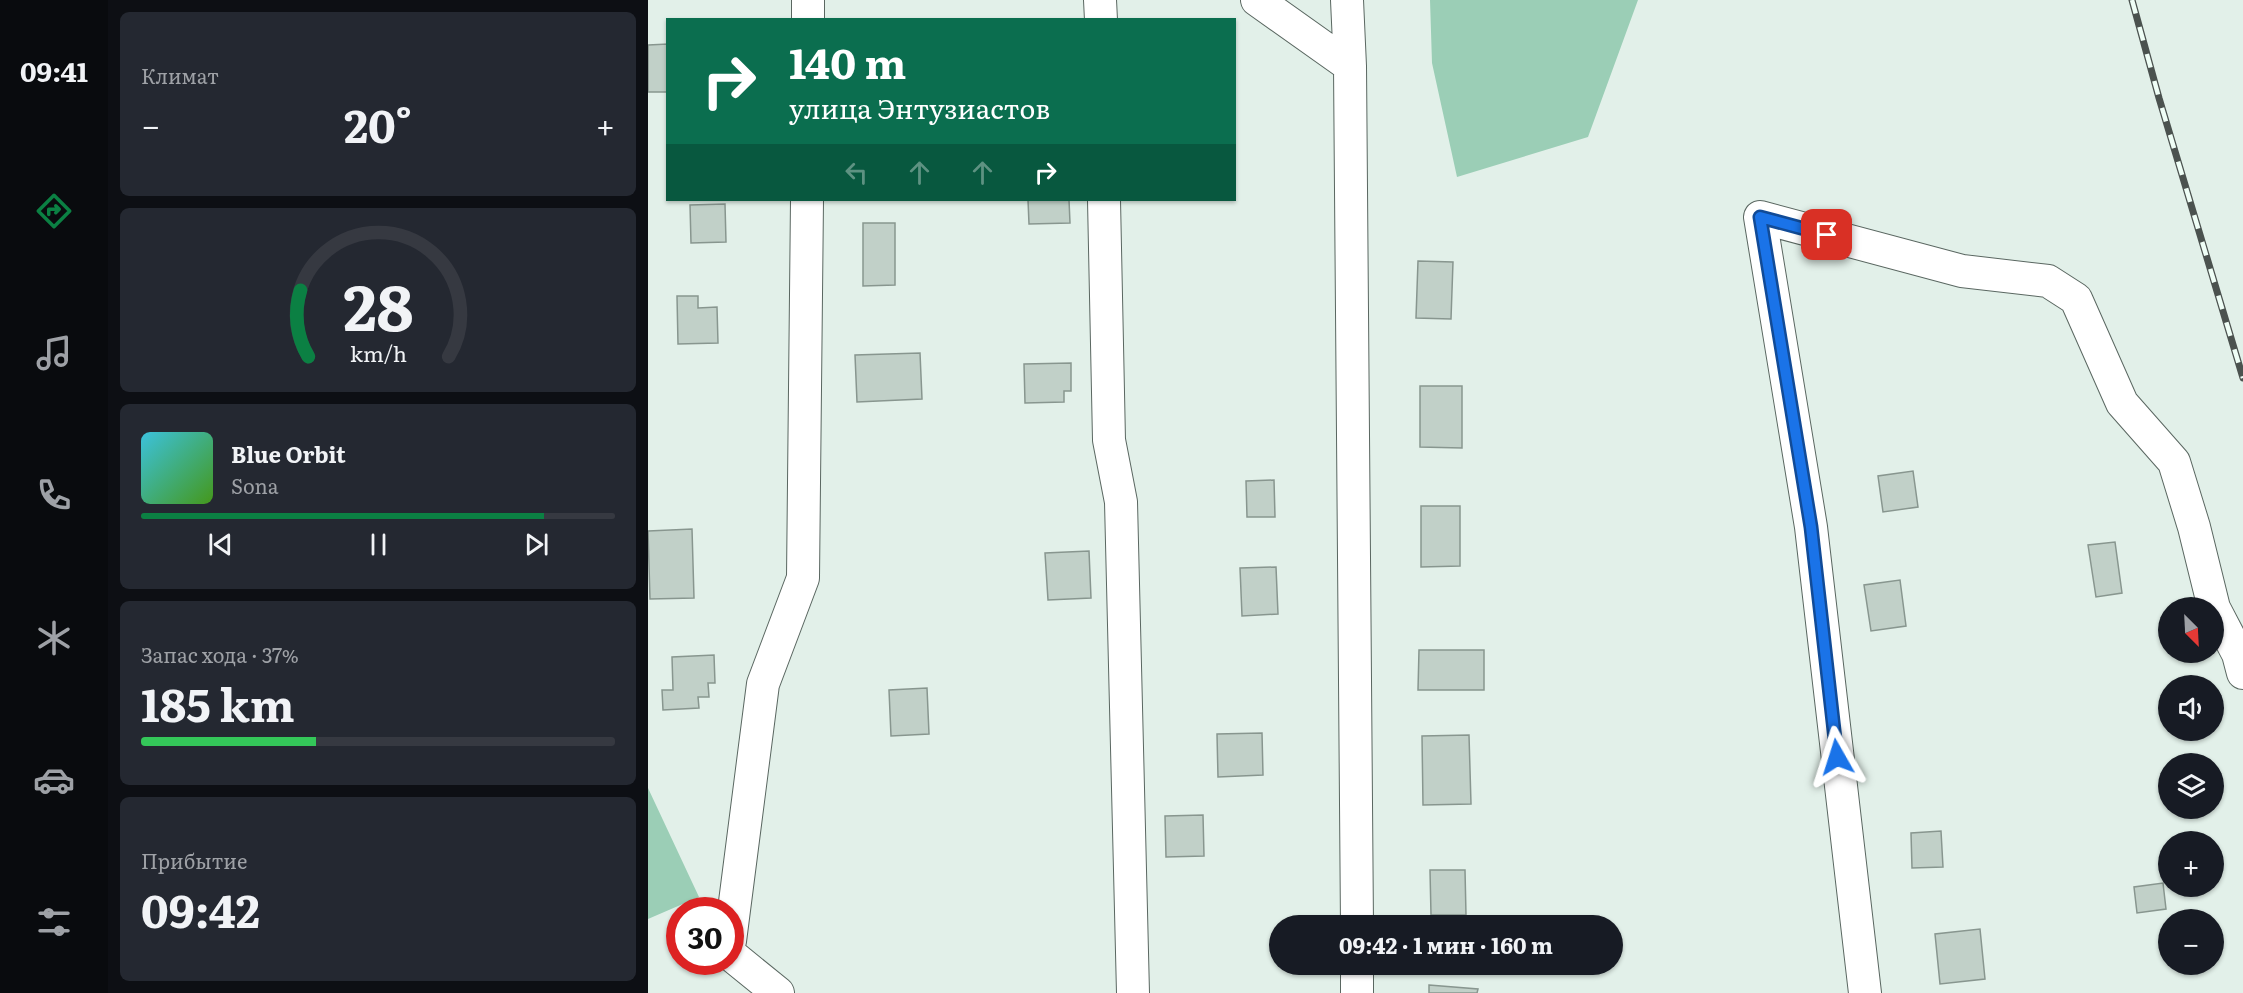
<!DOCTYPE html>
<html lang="ru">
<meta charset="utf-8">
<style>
body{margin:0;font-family:Literata,serif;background:#242831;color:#f1f3f6;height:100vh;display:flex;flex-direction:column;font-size:22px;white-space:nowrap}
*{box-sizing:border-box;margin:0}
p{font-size:20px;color:#9ea1a6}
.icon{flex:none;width:33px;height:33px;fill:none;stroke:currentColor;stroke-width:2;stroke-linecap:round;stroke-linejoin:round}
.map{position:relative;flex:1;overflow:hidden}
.drawer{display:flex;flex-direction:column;gap:12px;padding:12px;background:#0d0f14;width:540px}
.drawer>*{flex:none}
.top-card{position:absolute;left:18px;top:18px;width:570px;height:183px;border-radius:0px;box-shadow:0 2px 4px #0004;background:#0b6e4f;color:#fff;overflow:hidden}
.needle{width:39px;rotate:156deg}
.fabs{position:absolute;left:1510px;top:597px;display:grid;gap:12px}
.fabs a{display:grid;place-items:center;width:66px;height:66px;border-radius:50%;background:#171b24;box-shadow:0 2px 4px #0004;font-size:30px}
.speed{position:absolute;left:18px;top:897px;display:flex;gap:12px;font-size:30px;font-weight:700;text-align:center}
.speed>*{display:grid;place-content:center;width:78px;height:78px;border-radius:50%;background:#171b24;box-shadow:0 2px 4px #0004;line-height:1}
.speed .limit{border:9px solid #d22;background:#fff;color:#111}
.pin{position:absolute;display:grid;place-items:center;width:51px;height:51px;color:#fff;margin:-26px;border-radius:12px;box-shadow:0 3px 9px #0006}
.me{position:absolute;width:66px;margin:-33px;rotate:354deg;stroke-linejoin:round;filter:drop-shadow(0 0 4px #0008)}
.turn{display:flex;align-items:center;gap:21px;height:126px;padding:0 24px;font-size:27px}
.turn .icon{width:78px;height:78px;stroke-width:2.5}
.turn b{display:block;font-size:42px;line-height:51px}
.lanes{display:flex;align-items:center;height:57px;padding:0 24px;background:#0003;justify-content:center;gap:30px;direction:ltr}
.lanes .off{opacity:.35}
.big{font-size:45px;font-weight:700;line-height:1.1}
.drawer .widget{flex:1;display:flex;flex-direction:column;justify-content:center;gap:9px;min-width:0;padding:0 21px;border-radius:9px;background:#242831}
.drawer .dial{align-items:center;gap:0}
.dial svg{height:156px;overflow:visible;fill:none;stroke:#363941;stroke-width:7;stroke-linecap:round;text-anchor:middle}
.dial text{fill:#f1f3f6;stroke:none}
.song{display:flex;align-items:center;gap:18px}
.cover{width:72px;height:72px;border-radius:9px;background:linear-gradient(135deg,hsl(190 70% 55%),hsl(100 70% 35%))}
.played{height:6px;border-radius:3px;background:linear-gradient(90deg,#0b8043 85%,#363941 85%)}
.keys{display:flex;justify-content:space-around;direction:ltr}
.heat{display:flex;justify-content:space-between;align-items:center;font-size:33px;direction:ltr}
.charge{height:9px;border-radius:4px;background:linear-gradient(90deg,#34c759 37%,#363941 0)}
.trip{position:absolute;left:621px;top:915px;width:354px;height:60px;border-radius:30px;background:#171b24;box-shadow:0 2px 4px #0004;font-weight:700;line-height:60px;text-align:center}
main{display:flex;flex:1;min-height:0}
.menu{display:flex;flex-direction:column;width:108px;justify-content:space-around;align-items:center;background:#090b0e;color:#9ea1a6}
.menu .icon{width:42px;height:42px}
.menu .active{color:#0b8043}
.menu b{font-size:27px;color:#f1f3f6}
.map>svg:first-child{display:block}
.green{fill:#9bceb6}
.building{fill:#c1d0c8;stroke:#88968f;stroke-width:1.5}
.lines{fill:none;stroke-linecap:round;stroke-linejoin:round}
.minor-casing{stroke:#5a6761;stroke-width:34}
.minor{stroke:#fff;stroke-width:32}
.rail-casing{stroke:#4b524f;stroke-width:7}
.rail{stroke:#effef6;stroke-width:4.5;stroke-dasharray:14;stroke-linecap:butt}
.route-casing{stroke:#114b97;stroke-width:15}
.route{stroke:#1a73e8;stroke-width:10}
</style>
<main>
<nav class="menu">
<b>09:41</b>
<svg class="icon active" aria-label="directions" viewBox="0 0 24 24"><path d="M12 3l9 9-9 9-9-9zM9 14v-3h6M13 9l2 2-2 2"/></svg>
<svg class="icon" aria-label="music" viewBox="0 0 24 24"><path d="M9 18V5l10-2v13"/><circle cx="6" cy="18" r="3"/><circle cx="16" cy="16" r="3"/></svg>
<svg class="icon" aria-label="phone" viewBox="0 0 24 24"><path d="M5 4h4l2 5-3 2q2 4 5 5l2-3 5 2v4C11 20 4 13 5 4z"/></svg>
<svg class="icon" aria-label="climate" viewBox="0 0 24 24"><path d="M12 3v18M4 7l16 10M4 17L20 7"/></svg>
<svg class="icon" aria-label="car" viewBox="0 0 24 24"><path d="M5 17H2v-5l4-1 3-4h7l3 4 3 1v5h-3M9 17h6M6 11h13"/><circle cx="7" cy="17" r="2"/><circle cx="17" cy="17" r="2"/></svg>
<svg class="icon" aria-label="filters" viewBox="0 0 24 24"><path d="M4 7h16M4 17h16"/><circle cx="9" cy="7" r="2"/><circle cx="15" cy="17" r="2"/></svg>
</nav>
<section class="drawer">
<div class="widget"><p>Климат</p>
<div class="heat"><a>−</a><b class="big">20°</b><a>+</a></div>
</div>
<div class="widget dial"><svg viewBox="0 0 100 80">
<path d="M14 69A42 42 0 1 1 86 69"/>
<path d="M14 69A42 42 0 0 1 10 35" stroke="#0b8043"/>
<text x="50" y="56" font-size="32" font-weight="700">28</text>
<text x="50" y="72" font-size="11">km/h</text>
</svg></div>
<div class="widget">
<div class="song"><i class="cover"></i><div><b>Blue Orbit</b><p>Sona</p></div></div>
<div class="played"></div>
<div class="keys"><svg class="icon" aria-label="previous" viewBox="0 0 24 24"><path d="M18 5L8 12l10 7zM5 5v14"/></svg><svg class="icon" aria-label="pause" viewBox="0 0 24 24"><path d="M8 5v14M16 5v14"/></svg><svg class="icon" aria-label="next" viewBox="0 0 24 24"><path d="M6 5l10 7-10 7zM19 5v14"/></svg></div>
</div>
<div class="widget"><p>Запас хода · 37%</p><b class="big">185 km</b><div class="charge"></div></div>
<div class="widget"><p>Прибытие</p><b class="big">09:42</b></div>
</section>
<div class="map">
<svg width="1595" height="993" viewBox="0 0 1595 993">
<rect width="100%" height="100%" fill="#e2f0e9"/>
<path class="green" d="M782 0H990L940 137 809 177 784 63Z
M0 788 51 897 0 919Z"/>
<path class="building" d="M20 44V92H0V45Z
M380 200H421L422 223 381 224Z
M77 204 78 242 43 243 42 205Z
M215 223H247V285L215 286Z
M770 261 805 262 803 319 768 318Z
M29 296H50V308L69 307 70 343 30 344Z
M272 353 274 399 209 402 207 355Z
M423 363V391H416V402L377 403 376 364Z
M772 386H814V448L772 447Z
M1265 471 1270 507 1235 512 1230 476Z
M626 480 627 517H599L598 481Z
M773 506H812V566L773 567Z
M44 529 46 598 2 599 0 531Z
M1467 542 1474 593 1448 597 1440 545Z
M441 551 443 598 400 600 397 553Z
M628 567 630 614 594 616 592 568Z
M1252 580 1258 626 1223 631 1216 585Z
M771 650H836V690H770Z
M66 655 67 683H60L61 697H50L51 708 15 710 14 690H25L24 657Z
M279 688 281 734 243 736 241 690Z
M614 733 615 775 570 777 569 734Z
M821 735 823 804 775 805 774 736Z
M555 815 556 856 518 857 517 816Z
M1293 831 1295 867 1264 868 1263 833Z
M782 870H817L818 915H783Z
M1515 883 1518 909 1489 913 1486 887Z
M1332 929 1337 979 1292 984 1287 934Z
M781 985 830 989 829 993H781Z"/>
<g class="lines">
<defs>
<path id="minor" d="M452 0 453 20
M609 0 702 66
M699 0 702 66 709 926
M160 20V0
M456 200 461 440 473 502 485 993
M1566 608 1590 654 1595 673
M82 941 115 684 155 578 159 200
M82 954 130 993
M709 964V993
M1217 993 1163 527 1112 217 1314 271 1400 281 1428 299 1474 403 1526 462 1546 527 1566 608"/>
</defs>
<use href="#minor" class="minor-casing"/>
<use href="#minor" class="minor"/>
<defs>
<path id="rail" d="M1484 0 1511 98 1595 378"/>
</defs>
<use href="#rail" class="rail-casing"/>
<use href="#rail" class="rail"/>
</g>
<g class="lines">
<defs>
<path id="route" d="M1179 235 1112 217 1163 527 1189 757"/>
</defs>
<use href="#route" class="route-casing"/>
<use href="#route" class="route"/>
</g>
</svg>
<div class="fabs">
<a><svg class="needle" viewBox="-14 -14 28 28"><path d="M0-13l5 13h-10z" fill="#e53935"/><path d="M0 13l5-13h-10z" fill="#9ea1a6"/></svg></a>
<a><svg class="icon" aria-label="sound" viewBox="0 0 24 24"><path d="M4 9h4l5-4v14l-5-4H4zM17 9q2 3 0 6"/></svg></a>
<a><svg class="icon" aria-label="layers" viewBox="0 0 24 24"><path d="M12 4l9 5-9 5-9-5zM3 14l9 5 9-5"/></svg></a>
<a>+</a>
<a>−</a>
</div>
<div class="speed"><div class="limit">30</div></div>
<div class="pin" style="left:1179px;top:235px;background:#d93025"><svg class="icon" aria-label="arrive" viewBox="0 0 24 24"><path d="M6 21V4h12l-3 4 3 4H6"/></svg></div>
<svg class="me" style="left:1189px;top:757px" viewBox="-20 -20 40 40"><path d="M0-17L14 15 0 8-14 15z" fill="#1a73e8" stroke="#fff" stroke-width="4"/></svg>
<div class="trip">09:42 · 1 мин · 160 m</div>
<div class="top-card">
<div class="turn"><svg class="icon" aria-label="right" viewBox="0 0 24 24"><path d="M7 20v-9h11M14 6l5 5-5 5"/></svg><div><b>140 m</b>улица Энтузиастов</div></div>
<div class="lanes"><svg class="icon off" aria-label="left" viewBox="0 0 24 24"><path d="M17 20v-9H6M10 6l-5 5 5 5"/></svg><svg class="icon off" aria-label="ahead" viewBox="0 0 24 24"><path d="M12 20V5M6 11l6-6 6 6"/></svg><svg class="icon off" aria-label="ahead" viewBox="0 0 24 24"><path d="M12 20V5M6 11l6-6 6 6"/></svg><svg class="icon" aria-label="right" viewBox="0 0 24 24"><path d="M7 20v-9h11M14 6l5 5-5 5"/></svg></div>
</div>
</div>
</main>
